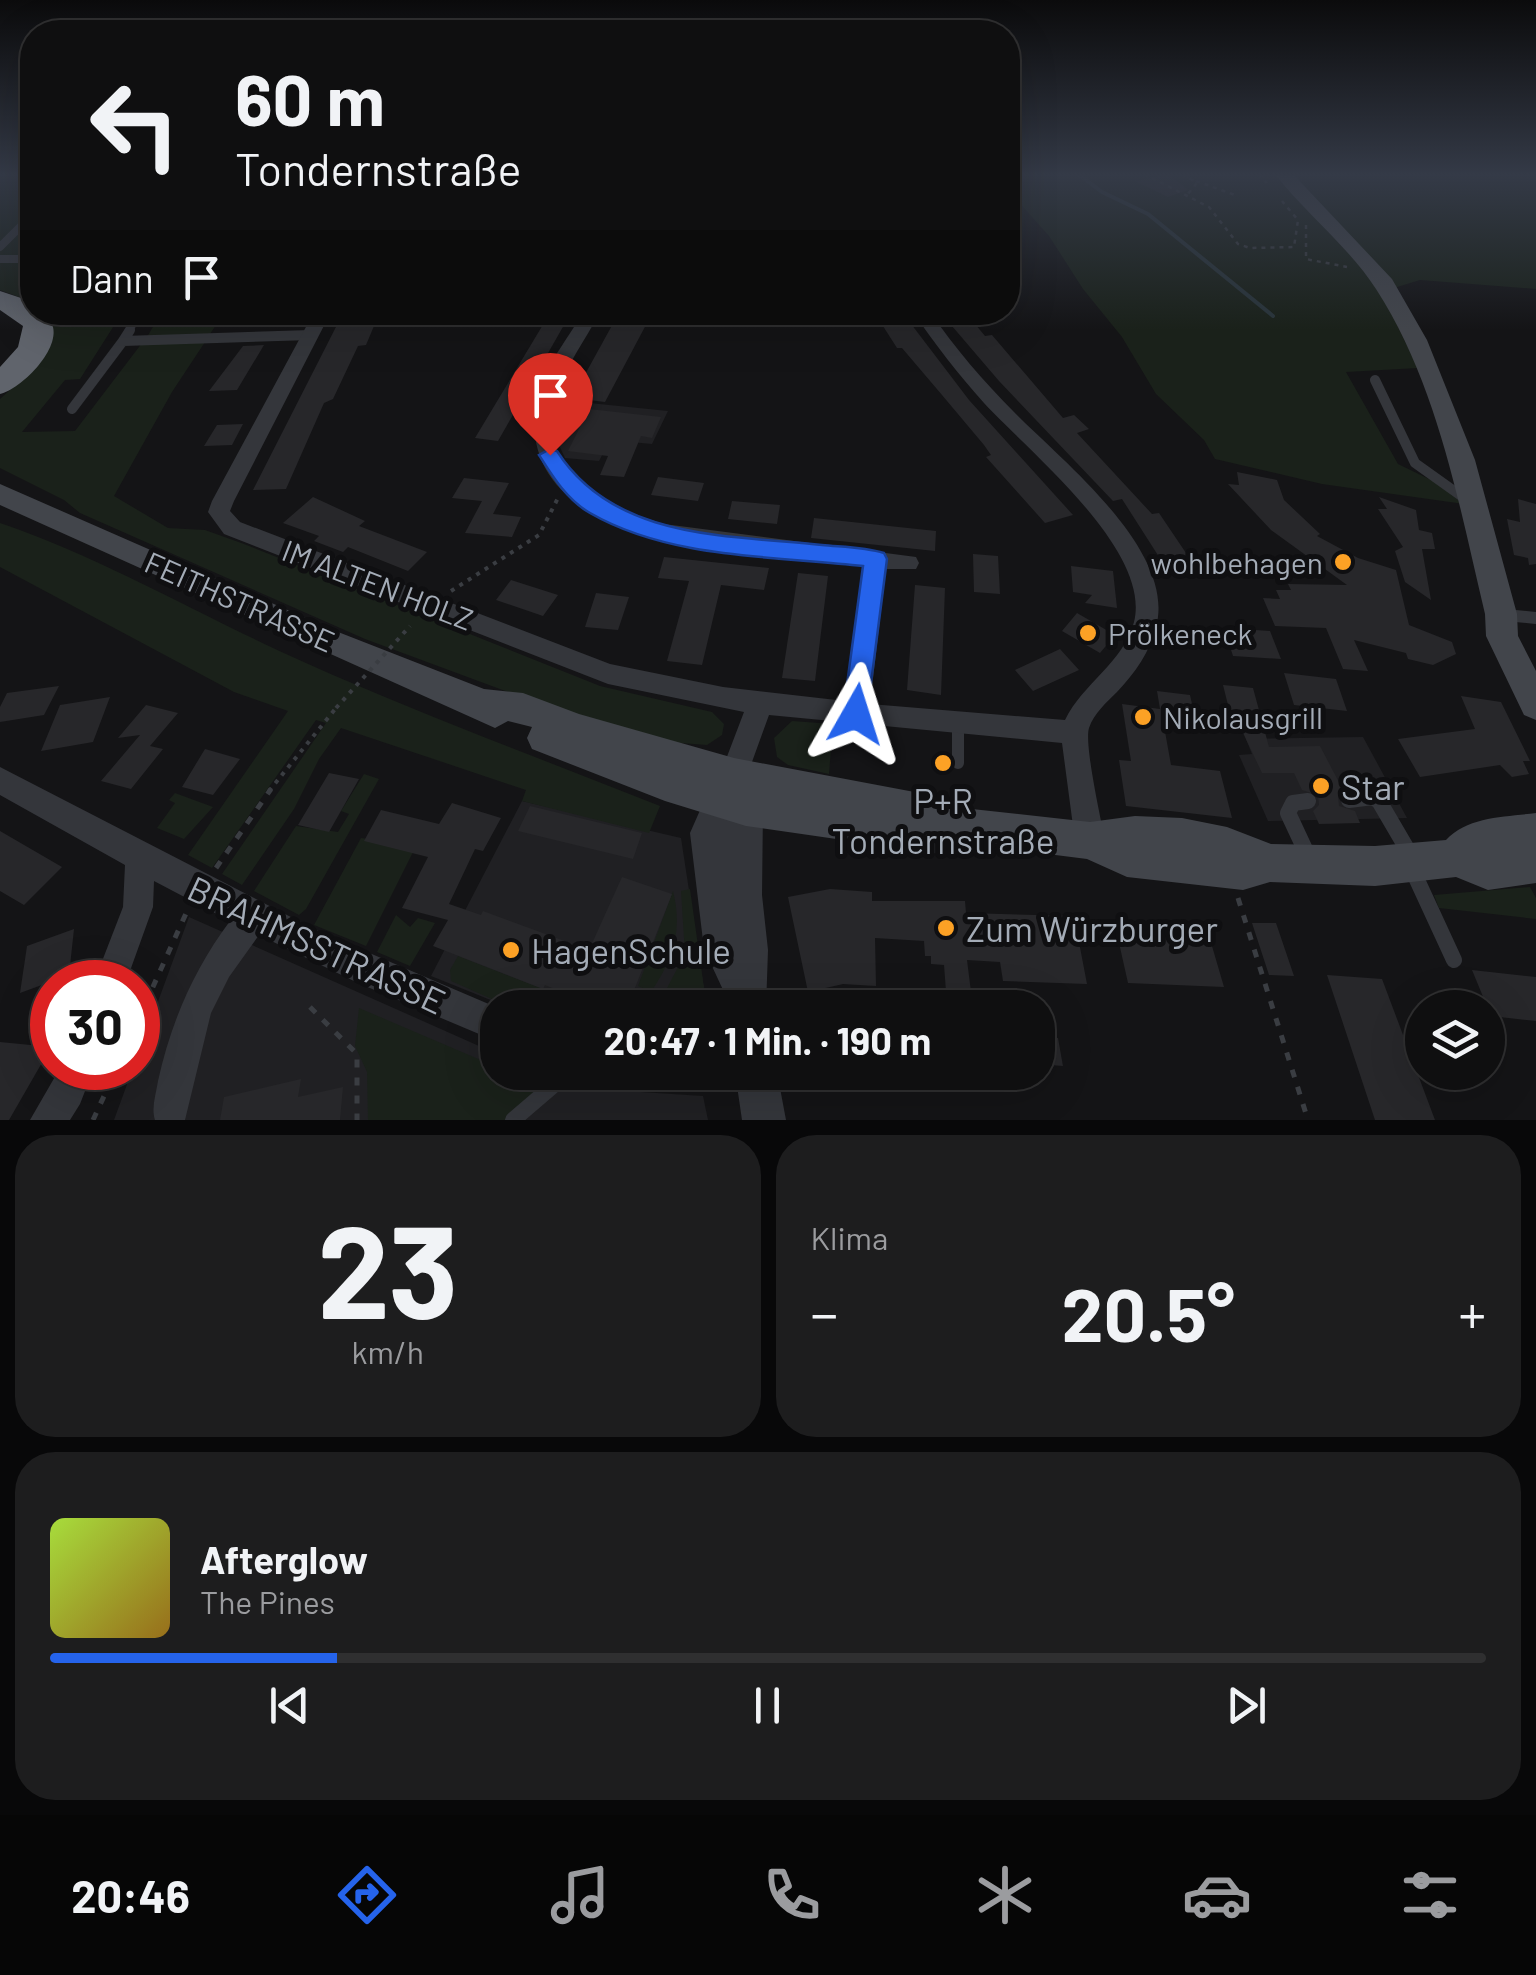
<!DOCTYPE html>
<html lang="de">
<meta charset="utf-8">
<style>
body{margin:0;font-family:Barlow,sans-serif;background:#1d1d1e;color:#f1f3f6;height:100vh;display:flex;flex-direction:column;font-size:38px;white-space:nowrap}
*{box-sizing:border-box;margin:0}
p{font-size:32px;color:#9b9c9f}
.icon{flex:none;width:55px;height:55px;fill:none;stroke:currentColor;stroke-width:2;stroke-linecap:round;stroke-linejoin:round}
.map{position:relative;height:1120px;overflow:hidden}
.side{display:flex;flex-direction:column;gap:15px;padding:15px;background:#080809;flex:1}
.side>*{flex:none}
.top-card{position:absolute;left:20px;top:20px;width:1000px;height:305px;border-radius:40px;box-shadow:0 10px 40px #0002,0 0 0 2px #2f2f30;background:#0f0f10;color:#f1f3f6;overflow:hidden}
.buttons{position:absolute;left:1405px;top:990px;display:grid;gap:20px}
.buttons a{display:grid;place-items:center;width:100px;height:100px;border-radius:50%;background:#0f0f10;box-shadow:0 10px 40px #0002,0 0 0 2px #2f2f30;font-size:50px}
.speed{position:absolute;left:30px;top:960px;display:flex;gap:20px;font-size:50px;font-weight:700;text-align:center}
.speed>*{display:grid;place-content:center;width:130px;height:130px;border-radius:50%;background:#0f0f10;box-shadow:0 10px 40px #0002,0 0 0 2px #2f2f30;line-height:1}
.speed .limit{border:15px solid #d22;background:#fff;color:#111}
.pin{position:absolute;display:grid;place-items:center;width:85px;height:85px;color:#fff;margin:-102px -42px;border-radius:50% 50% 50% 0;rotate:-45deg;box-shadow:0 0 10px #0007}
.pin .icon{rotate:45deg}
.me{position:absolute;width:110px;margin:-55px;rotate:6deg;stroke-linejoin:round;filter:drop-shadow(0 0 8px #0008)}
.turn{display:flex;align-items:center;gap:35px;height:210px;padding:0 50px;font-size:45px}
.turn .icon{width:130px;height:130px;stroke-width:2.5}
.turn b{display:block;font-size:70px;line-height:85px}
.then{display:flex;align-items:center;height:95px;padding:0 50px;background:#0003;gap:20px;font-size:38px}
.big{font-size:75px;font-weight:700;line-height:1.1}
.side .card{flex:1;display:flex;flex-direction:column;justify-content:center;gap:15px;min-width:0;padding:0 35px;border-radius:40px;background:#1d1d1e}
.side .dial{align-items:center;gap:0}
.dial b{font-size:130px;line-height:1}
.song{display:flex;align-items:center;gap:30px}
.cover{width:120px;height:120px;border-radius:15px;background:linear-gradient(135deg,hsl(80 70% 55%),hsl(40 70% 35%))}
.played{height:10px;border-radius:5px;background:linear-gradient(90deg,#2563eb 20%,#2f2f30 20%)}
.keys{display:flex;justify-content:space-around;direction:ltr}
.heat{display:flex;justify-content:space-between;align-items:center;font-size:55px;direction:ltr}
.side .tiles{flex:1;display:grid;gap:15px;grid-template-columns:1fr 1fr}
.card:last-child{grid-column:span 2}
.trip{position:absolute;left:480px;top:990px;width:575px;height:100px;border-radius:40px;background:#0f0f10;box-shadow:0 10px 40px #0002,0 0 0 2px #2f2f30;font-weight:700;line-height:100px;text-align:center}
.dock{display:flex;height:160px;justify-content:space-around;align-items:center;background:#060606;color:#9b9c9f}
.dock .icon{width:70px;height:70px}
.dock .selected{color:#2563eb}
.dock b{font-size:45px;color:#f1f3f6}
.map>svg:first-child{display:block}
.built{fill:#202023}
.green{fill:#1a211a}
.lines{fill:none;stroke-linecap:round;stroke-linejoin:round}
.stream{stroke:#29343a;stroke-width:4}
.building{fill:#27272a}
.path-far2{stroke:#3a3d42;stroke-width:2.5;stroke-dasharray:4 5;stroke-linecap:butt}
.path-far1{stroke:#3a3d42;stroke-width:4;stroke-dasharray:4 6;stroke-linecap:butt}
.path{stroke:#3a3d42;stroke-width:5;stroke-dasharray:8 10;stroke-linecap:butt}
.service-far3{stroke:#34363b;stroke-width:8}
.service-far2{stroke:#34363b;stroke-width:10}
.service-far1{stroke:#34363b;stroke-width:12}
.service{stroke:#34363b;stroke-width:16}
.minor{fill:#34363b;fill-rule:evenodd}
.tertiary{fill:#34363b;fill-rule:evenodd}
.secondary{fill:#42454b;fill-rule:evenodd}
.motorway{fill:#60646c;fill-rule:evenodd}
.path-bridge{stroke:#3a3d42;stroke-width:4;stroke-dasharray:4 6;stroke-linecap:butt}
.route{fill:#2563eb;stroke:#184099;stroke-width:2.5}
.poi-dot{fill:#fca125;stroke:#0f0f11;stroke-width:4}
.labels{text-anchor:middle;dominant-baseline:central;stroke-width:10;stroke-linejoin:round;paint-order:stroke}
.poi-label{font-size:30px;fill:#a4acb7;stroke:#0f0f11;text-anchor:start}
.street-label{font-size:30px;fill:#a4acb7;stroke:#0f0f11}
.near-poi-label{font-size:35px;fill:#a4acb7;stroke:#0f0f11;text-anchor:start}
.near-street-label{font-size:35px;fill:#a4acb7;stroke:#0f0f11}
</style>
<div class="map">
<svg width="1536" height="1120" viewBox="0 0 1536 1120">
<rect width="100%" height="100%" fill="#141416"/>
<path class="built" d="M560 400 668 411 652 444 610 440 599 461 565 458 558 443Z
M1363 737 1407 818 1268 821 1239 755 1252 754 1246 739Z
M522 801 681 838 705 995 702 1007H508L431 976Z
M189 917 497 1054 498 1072 542 1073 579 1088 703 1096 708 1120H114L133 1068H138V1056Z"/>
<path class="green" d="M0 174H32V302L0 290Z
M1008 174H1536V289L1420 280 1381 292 1418 368 1346 372 1398 464 1433 481 1464 504 1322 484 1215 459 1204 440 1156 394 1122 337 1083 289 1049 236 1008 190Z
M45 313H122L80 379 65 380 22 432 75 431 142 343 205 342 172 392 114 496 168 528 205 530 244 544 600 686 712 712 724 724 722 735 707 745 667 742 565 713 365 639 80 513 64 500 0 468V399C23 377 71 347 45 313Z
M161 313H224L210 334 147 337Z
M0 523C106 559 204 618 306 663 422 715 542 759 660 806L649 833 522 801 526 790 341 728 319 759 294 809 242 885 222 874 326 723 316 720 212 868 188 855 288 711 234 692 0 567Z
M792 721 833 724 829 774 788 765 777 757 774 738Z
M364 774 379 779 306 909 299 915 254 891 296 826 338 832 349 814 341 811Z
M175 793 213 807 184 839 157 828 175 803 169 800Z
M361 838 416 846 366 946 314 925Z
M1530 887 1536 898V919L1439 908 1434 895Z
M690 889 705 995 702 1007H657L685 954 681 891Z
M673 891C683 931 673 959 651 992L638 986Z
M396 915 410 927 418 918 435 923 410 966 377 952Z
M458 956 543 989 534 1007H510L451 981 450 970Z
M359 1008 497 1067 498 1072 512 1073 547 1088 509 1120H368L367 1072 355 1046Z"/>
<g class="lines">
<path class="stream" d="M1078 174 1102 192 1148 214 1273 316"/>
</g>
<path class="building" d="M1168 174 1188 190 1168 197 1135 181Z
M352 312H371L365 325 374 326 366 345 358 346 333 399 324 403 286 489 253 490 339 321H348Z
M874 312H902L969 400 1073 515 1045 523 986 457 991 455 984 445 942 395 902 348H897Z
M940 312H965L985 336 992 335 1063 418 1074 415 1089 429 1077 433 1152 514 1159 513 1188 556 1161 560 1122 499 1113 501 999 381Z
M615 320 647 323 605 402 572 398Z
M544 323 564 325 498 441 475 438Z
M264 345 237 390 209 391 243 346Z
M589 409 661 417 652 438 641 436 624 477 600 475 608 456 568 451Z
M243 424 232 445 204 446 217 425Z
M1237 472 1277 480 1284 500 1320 534 1317 536 1358 558 1396 570 1409 625 1452 642 1456 654 1433 665 1408 659 1406 653 1354 640 1368 671 1343 669 1326 628 1275 626 1263 598 1280 599 1276 590H1291L1288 584 1347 585 1271 530 1228 484 1239 485Z
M658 477 704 483 698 501 651 495Z
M464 478 509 483 493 514 521 517 512 537 465 533 482 501 452 498Z
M313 497 365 521 359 526 427 552 408 571 348 547 343 552 314 541 319 536 283 523Z
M1379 497 1416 510 1419 530 1432 533 1435 549H1422L1431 600 1405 582 1395 551 1403 547 1378 509H1387Z
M1518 499 1536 504V564L1529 565 1528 558 1514 555 1507 519 1520 522Z
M732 501 780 505 777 524 728 519Z
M814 518 936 531 935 551 811 538Z
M973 554 998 556 1000 594 974 592Z
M664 557 769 568 764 590 721 585 702 665 667 661 689 581 658 578Z
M1071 566 1113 571 1117 608 1085 603 1092 595 1073 592Z
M798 573 828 576 815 681 782 678Z
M511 580 558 595 543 616 496 600Z
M915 585 945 588 941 695 907 690Z
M596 593 629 597 618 630 585 627Z
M1077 613 1115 635 1100 653 1062 631Z
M1224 628 1270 631 1281 659 1233 656Z
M1060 649 1079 670 1033 691 1015 670Z
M1284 673 1336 679 1347 711 1294 705Z
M1223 685 1253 688 1269 747 1320 746 1343 790 1338 796 1339 806 1355 811 1360 823 1319 824 1313 811 1319 805 1318 795 1302 790 1294 773H1262L1236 718 1231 717Z
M59 686 44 715 0 722V707L7 693Z
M1157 691 1190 695 1198 730 1164 726 1171 765 1220 771 1232 818 1126 806 1119 760 1131 761 1122 704 1160 709Z
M1461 696 1501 702 1530 761H1523L1529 774 1512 777 1500 765 1420 777 1398 739 1475 729Z
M110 697 93 742 41 751 60 705Z
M146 705 178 713 150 746 163 749 131 789 101 781 140 735 118 738Z
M205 749 240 759 213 795 182 787Z
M329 773 359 779 329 832 298 825Z
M452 803 501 818 483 851 475 849 449 904 481 915 483 911 589 950 622 877 672 894 627 1008H601L545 985 543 989 433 946 448 920 402 908 428 857 364 841 381 810 439 824Z
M530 806 642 833 633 859 518 831Z
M0 831 62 867 24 905 0 891Z
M830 889 872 892V901H965L966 913 1074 916 1087 984 1003 981 1000 962 967 960 971 992 946 991 944 965 931 964V956H925L924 941 875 938 876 986 843 984 808 992 788 897Z
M1252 923H1276L1294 976 1269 975Z
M1115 925 1207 929 1224 987 1128 983Z
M74 929 69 975 20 993 27 946Z
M1472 970 1536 977V1021L1491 1016Z
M1327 975 1382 979 1435 1120H1375Z
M1038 1036 1058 1038 1063 1066 1038 1064Z
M0 1042 51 1047 9 1120H0Z
M301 1079 298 1097 343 1087 340 1120H220L224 1097Z"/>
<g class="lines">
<path class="path-far2" d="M1144 174 1209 207 1238 244 1250 248 1294 247 1298 220 1282 201
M1182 174 1197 183 1187 195
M1259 174 1267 183
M1196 181 1235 195
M1306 225V259L1347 267"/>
<path class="path-far1" d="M451 591 539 535 558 498
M269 791 336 708"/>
<path class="path" d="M216 868 271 789
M1238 898 1308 1120
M310 1007 357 1054V1120
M577 1008 580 1000
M138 1020 188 909
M93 1120 117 1068"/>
<path class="service-far3" d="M0 247 32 215
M0 259H32
M128 332 140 312"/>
<path class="service-far2" d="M130 330 123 341 311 335
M1375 380 1415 463 1471 503
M72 409 123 341"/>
<path class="service-far1" d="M1505 615 1536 618
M958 724V763"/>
<path class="service" d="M1349 800 1373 797 1379 801 1410 854
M1308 801 1293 803 1288 813 1309 858
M1412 869 1454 960
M513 1120 569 1072"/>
<path class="minor" d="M314 312H331L234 501 230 511 240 522 610 664 723 687 845 701 864 566C766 555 518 556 535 408 538 374 567 341 583 312H600C586 339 566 365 557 394 533 472 603 506 664 524L916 557 919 563 916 569H886L870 704 1065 720C1083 683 1123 663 1134 622 1152 550 1028 451 984 403 958 374 935 344 913 312H930C955 348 983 381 1014 412 1062 461 1177 551 1156 627 1150 652 1135 673 1117 692 1107 702 1094 713 1089 728 1084 744 1101 819 1105 841L1100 851 1090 855 1080 851 1075 841 1062 743 769 715 744 784 734 788 724 784 720 775 744 712 608 684 224 534 208 512 212 501Z
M0 767 318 931 498 1008V1042L358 983 259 935 229 977 211 1013 185 1120H155C151 1108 156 1094 158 1081 171 1022 194 969 230 921L154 881 153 907 126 982H94L123 907 125 865 0 795Z
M60 1068H94L80 1104 70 1120H30Z"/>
<path class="tertiary" d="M728 769 752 780 763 808 762 895 768 950 766 1008H726L724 992 704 949 690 833 716 774Z
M735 1072H777L786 1120H742Z"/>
<path class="secondary" d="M1275 174H1293L1392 279 1427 340 1475 460 1517 614 1518 636 1536 671V720L1524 715 1486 636 1485 614C1459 505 1438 385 1376 289 1349 247 1306 214 1275 174Z
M0 484 333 630 484 689 523 693 579 714 734 758 941 797 972 809 1090 822 1135 816 1182 818 1227 827 1271 844 1375 846 1446 840C1468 816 1505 817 1536 813V883L1488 890 1456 877 1375 886 1270 882 1243 890 1127 877 1087 859 968 844 940 854 746 826 665 801 532 749 527 738 532 727 508 721 495 728 0 505Z"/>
<path class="motorway" d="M0 291 30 301 32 312H44C45 314 52 324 53 327 59 351 21 389 0 394V367L18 347 23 326 0 310Z"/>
<path class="path-bridge" d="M336 708 410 626"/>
</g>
<linearGradient id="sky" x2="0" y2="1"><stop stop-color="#0b0b0c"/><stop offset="0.53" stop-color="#343a47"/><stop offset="1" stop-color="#343a47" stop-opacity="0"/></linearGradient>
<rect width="1536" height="330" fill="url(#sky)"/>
<path class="route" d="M550 449 557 451C614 540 727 535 822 545 842 547 864 547 884 553L887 559 866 722 856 725 847 722 843 714 863 566C773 556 670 559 590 513 567 500 553 477 539 455Z"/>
<g class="poi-dot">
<circle cx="1343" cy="562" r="10"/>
<circle cx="1088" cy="633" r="10"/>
<circle cx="1143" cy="717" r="10"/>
<circle cx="943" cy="763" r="10"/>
<circle cx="1321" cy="786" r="10"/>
<circle cx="946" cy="928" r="10"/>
<circle cx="511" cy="950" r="10"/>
</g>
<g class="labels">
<g class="poi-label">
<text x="1323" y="562" text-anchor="end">wohlbehagen</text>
<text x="1108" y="633">Prölkeneck</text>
<text x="1163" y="717">Nikolausgrill</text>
</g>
<g class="street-label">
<text transform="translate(378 584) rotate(21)">IM ALTEN HOLZ</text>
<text transform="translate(240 601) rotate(24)">FEITHSTRASSE</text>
</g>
<g class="near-poi-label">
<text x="1341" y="786">Star</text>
<text x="943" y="800" text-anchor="middle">P+R<tspan x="943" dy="40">Tondernstraße</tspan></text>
<text x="966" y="928">Zum Würzburger</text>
<text x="531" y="950">HagenSchule</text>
</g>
<g class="near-street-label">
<text transform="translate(317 944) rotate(25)">BRAHMSSTRASSE</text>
</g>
</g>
</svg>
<div class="buttons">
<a><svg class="icon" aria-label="layers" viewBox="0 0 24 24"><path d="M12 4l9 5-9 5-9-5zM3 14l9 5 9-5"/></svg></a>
</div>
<div class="speed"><div class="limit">30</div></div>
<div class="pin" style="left:550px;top:455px;background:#d93025"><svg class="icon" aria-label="arrive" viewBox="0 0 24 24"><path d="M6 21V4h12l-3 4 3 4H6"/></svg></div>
<svg class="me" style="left:856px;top:714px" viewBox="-20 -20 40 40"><path d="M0-17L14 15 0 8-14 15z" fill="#2563eb" stroke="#fff" stroke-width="4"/></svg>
<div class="trip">20:47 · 1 Min. · 190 m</div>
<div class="top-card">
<div class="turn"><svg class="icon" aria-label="left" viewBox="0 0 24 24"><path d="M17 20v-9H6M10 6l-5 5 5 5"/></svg><div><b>60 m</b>Tondernstraße</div></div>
<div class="then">Dann<svg class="icon" aria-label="arrive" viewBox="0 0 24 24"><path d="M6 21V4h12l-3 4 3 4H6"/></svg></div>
</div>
</div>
<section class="side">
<div class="tiles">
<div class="card dial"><b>23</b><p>km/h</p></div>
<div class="card"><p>Klima</p>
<div class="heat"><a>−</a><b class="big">20.5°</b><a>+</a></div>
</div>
<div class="card">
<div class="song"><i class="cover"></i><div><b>Afterglow</b><p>The Pines</p></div></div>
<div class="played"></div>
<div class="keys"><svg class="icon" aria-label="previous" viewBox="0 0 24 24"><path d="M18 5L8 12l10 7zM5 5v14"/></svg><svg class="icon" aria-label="pause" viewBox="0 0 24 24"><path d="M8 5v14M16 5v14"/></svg><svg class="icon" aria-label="next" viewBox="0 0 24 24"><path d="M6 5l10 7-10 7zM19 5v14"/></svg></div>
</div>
</div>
</section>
<nav class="dock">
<b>20:46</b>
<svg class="icon selected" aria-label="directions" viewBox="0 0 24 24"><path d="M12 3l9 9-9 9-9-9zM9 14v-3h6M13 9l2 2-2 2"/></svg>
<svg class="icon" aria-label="music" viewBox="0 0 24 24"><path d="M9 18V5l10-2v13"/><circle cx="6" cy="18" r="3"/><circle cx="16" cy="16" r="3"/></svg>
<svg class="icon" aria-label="phone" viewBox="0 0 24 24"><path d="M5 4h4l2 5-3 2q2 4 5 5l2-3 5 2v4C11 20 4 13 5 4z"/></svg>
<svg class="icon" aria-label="climate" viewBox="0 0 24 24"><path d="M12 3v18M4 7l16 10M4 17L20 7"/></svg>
<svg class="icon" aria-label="car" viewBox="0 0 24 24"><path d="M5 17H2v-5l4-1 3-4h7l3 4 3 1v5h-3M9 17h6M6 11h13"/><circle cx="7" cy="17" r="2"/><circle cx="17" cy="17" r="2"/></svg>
<svg class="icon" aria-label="filters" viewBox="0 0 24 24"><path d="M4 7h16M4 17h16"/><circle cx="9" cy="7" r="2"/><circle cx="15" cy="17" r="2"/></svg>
</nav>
